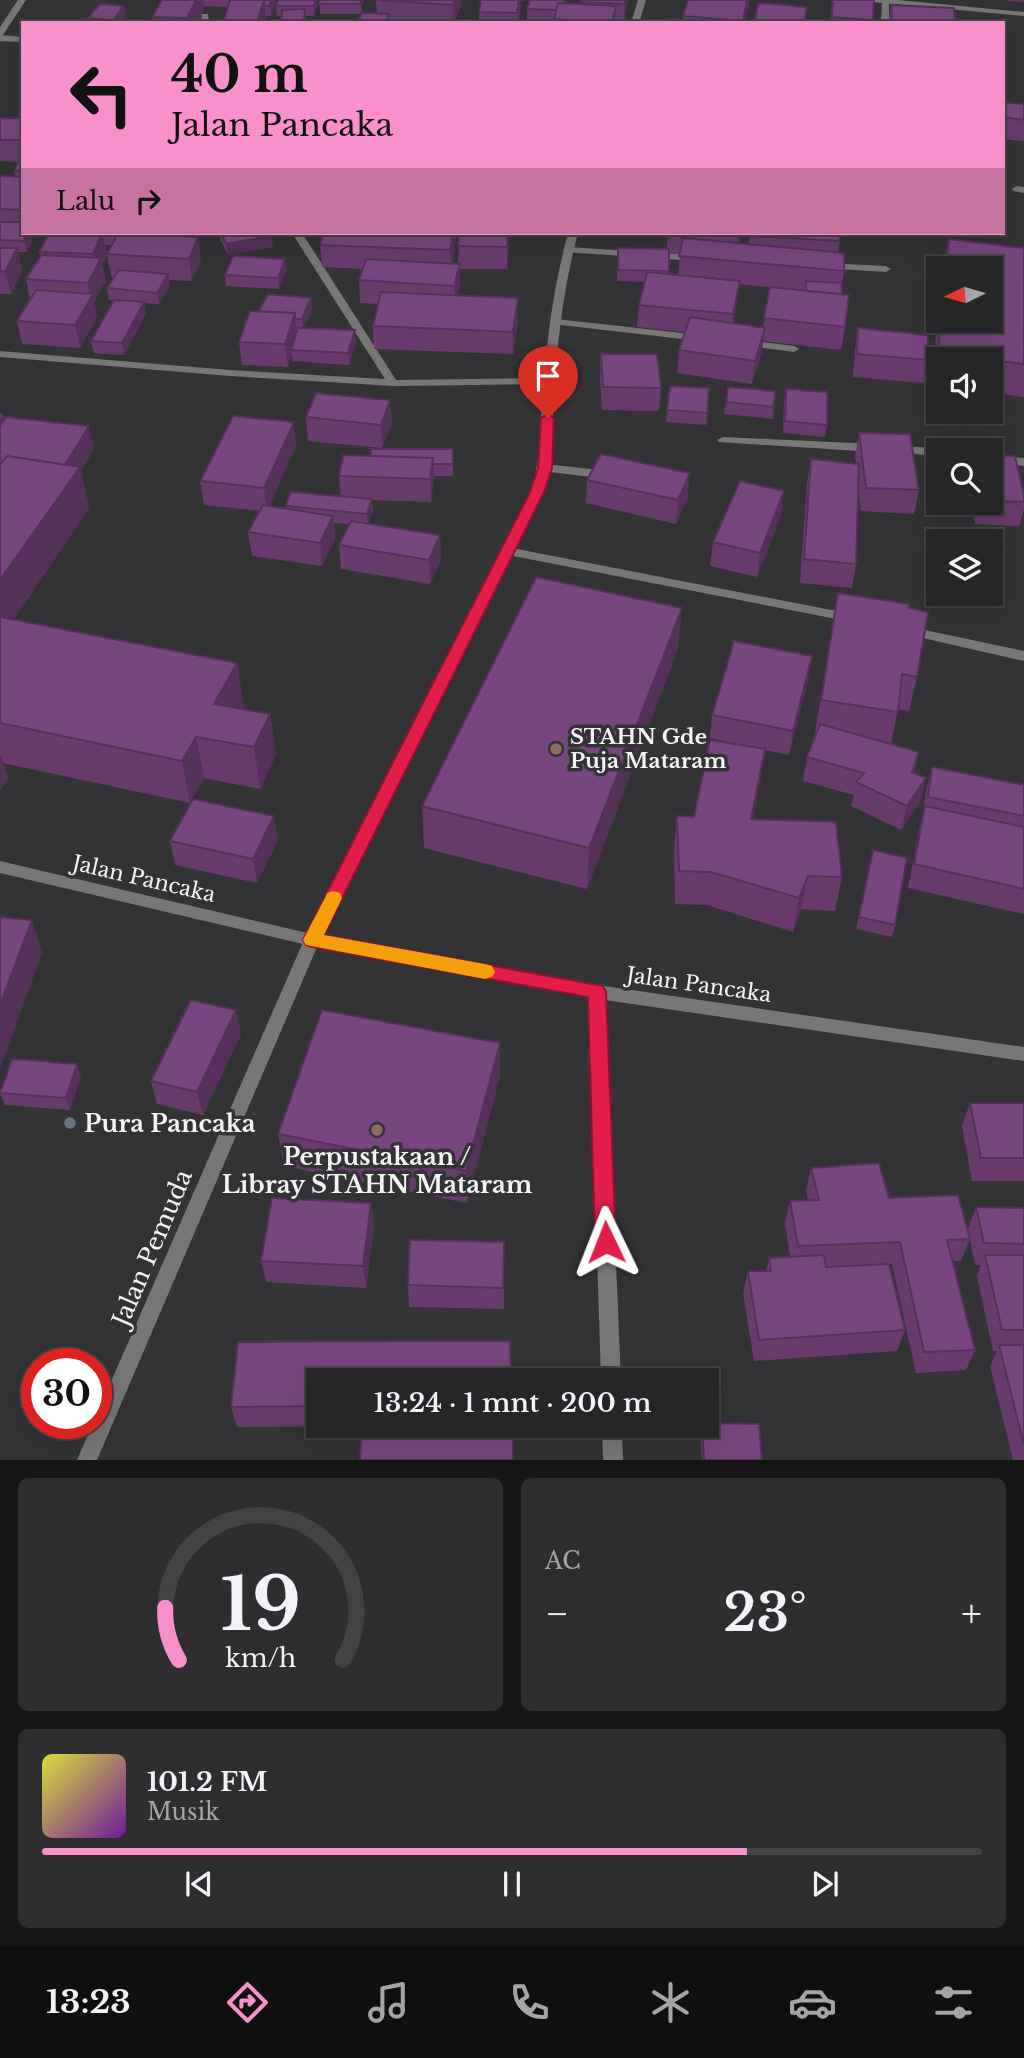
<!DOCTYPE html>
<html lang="id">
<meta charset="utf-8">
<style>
body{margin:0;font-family:"Libre Baskerville",serif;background:#2e2e30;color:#f1f3f6;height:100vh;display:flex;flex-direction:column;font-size:26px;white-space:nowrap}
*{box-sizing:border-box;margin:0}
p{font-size:23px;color:#a4a5a8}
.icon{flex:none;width:38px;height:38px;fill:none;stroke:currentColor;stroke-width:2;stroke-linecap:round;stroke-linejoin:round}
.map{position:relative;height:1460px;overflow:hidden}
.details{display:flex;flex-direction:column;gap:18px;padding:18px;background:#151516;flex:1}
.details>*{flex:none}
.guide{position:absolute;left:21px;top:21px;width:984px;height:214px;border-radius:0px;box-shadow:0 7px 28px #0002,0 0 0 2px #424345;background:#f890cb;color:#111;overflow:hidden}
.needle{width:46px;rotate:265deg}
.fabs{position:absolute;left:926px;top:256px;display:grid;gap:14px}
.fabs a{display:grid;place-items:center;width:77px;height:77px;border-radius:0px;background:#262628;box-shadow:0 7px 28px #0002,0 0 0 2px #424345;font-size:35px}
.speed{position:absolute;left:21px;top:1348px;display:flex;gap:14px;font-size:35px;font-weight:700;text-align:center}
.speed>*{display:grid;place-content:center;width:91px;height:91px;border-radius:50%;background:#262628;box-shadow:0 7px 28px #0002,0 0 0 2px #424345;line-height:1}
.speed .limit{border:10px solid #d22;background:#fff;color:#111}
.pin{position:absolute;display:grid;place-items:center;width:60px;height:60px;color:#fff;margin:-72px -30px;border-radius:50% 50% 50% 0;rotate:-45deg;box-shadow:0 0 7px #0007}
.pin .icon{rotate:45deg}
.me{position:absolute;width:77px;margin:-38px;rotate:358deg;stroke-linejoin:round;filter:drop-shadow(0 0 5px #0008)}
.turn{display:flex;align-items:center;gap:24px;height:147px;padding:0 35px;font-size:32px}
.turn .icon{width:91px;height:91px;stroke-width:2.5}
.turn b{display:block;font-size:49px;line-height:60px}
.then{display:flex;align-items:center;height:66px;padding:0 35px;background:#0003;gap:14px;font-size:26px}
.big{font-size:52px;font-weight:600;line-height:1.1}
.details .tile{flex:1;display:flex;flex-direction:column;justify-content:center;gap:10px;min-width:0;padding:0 24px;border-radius:10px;background:#2e2e30}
.details .dial{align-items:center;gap:0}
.dial svg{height:182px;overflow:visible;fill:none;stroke:#424345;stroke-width:7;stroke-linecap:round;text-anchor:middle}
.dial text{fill:#f1f3f6;stroke:none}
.song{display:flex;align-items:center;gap:21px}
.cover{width:84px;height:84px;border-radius:10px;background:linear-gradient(135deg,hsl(60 70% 55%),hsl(280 70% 35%))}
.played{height:7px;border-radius:4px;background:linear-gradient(90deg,#f890cb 75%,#424345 75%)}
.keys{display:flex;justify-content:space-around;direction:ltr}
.heat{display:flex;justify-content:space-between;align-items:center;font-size:38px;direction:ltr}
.details .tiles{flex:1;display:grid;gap:18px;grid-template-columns:1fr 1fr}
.tile:last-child{grid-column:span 2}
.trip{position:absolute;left:306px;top:1368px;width:413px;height:70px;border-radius:0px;background:#262628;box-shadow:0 7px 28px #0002,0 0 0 2px #424345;font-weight:600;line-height:70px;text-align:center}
.menu{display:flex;height:112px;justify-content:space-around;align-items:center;background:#0f0f10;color:#a4a5a8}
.menu .icon{width:49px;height:49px}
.menu .active{color:#f890cb}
.menu b{font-size:32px;color:#f1f3f6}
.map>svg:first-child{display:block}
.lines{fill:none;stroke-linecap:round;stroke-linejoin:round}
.minor{fill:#797776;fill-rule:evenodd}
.tertiary{fill:#797776;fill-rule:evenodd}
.wall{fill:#673c6c;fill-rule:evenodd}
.shaded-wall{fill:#543158}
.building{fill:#78467e;stroke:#543158;stroke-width:2}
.route{fill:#e11d48;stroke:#92132f;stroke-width:2}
.slow{fill:#f59e0b}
.education-dot{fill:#8d6e63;stroke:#333336;stroke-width:2.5}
.worship-dot{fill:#6b7280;stroke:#333336;stroke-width:2.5}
.labels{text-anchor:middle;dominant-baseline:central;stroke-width:7;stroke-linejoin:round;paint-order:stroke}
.poi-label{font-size:21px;font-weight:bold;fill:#f4f3f5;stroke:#333336;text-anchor:start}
.street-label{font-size:21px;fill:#f4f3f5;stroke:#333336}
.near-poi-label{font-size:24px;font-weight:bold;fill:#f4f3f5;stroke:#333336;text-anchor:start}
.near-street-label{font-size:24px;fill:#f4f3f5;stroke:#333336}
</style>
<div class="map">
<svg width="1024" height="1460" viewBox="0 0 1024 1460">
<rect width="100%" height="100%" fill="#333336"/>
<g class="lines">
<path class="minor" d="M18 0H26L3 35H0V27Z
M882 0 889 1V23H881Z
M202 14H208L209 23H201Z
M0 35 23 37V42L0 41Z
M1017 186 1024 187V193L1014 191 1012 189Z
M292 233H302L396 380 549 378 555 381 549 384 393 386 230 376 0 357V351L230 370 385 379Z
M568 247 696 255 701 258 696 261 564 252 563 250Z
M825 263 886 266 891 269 886 272 821 268 820 266Z
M556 319 700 335 705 338 700 341 552 324V320Z
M745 340 794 346 799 349 794 352 741 345V341Z
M723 437 875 444 881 448 875 452 719 442 717 440Z
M895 446 938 448 942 450H938V456L891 452 889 450Z
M990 455 1024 458V466L990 462Z
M545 464 609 471 615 475 609 479 541 471V465Z
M507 547 852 614 859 618 852 622 503 554 501 551Z
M906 626 1024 651V661L901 633 899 630 901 627Z
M0 861 312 934 597 985 1024 1047V1061L605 1000 621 1381H601L589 997 312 946 0 873Z
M602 1426H622L623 1460H603Z"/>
<path class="tertiary" d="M638 0H646L639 23H631Z
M868 0H898L1024 12V16L872 2Z
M568 233H578C565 281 559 329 555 378 552 417 553 454 543 492L320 940 97 1460H77L93 1423H96V1416L304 940 531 492C542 455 540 417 544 378 548 329 555 281 568 233Z"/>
</g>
<path class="wall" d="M162 0H203L204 9 197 23H153L152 17Z
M203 0H275V2L271 16H265V23H223L228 7 204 6Z
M278 0H318L314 16H306V23H281L282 16H277L276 6Z
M320 0H363L361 14H377L376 0 461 5 454 23H427L389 20V23H358L361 14H320Z
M481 0H526L521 1 519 23H479V12Z
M565 0V3L580 4V0H628L624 23H554V21L527 19V9Z
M832 0H874L872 23H830Z
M1008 0H1024V2L1009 1Z
M758 3 805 23H755Z
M749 5 745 23H670L683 19V16Z
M891 5 955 23H888Z
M124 6 125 16 121 23H89L88 18Z
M1003 102 1024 104V141L1003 139Z
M0 118H23V233L34 234 27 252H18L22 271 11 294H0V176L15 177 14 171 18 162 0 161Z
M49 233 133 234 182 236 201 259 192 281 169 280 170 286 159 304 144 303 146 314 124 355 94 353 91 341 121 301 109 300 107 288 114 277 111 276 107 255 102 264 106 280 94 302 97 317 80 348 22 344 17 321 30 299 26 279 40 257 39 252ZM105 245H112L107 253Z
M219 233H270L273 247 228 255 220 239Z
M324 233H509L507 269H460V286L458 295 518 298V320L513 354 374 349 373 326 378 304 360 303 359 280 363 269 322 267 320 245ZM456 234H459L458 264H452Z
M668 233H740L739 243 749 244V233H839L840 241 838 252 844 271 842 283 845 327 841 350 763 341 762 351 752 384 677 373 679 350 685 332 637 327 639 305 644 282 617 281 618 248 667 249ZM669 253 680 254 678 275 669 274ZM739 284 770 287 763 328 733 324Z
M845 233H895L894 237 846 234Z
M949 239 1024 248V397L990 393V359H938V387L931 386 938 315V320H990V268H943Z
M286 270 279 289 226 286 225 275Z
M312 309 304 328 356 342 349 365 292 361V354L288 367 242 365 239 342 259 311Z
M858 328 928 360 923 383 853 377 855 351Z
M601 354 661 388 659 411 602 410 600 377Z
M670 386 709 388 706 425 666 422Z
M728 387 774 407 773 419 724 414Z
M786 389 827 425 825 437 783 433 784 401Z
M0 414H3L4 419 94 449 81 471 89 508 13 620 244 705 242 708 270 714 276 755 260 789 204 778 190 803 3 763 8 779 0 791Z
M306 417 392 423 382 448 308 441Z
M859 433 919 490 914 514 861 511 858 486 856 564 852 588 800 583 807 483 811 459 856 464 855 456Z
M296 445 269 506 286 508 285 506 341 496 339 476 371 456 453 449V476H434L431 502 372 500 373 511 368 524 440 535 441 559 430 584 341 569 339 545 349 524 334 523 335 539 322 566 252 556 248 532 260 511 204 505 200 481Z
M990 455 1024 495V509L1019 526 975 524 971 502H990Z
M587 480 688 497 676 524 586 503Z
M781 515 757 577 710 566 713 542Z
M838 593 917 677 909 711 898 709 891 744 919 752 914 773 920 802 901 830 851 806 854 795 803 781 807 757 815 733Z
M678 649 587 889 424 848 422 806Z
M808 680 789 755 765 750 753 819 842 877 835 911 801 909 793 932 707 905 675 904 674 850 677 816 694 817 755 748 710 738 712 715Z
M932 767 1024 785V914L908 888 919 830 923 812 926 791Z
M278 840 257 883 175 865 170 841Z
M873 850 895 925 892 937 856 929Z
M241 1034 203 1115 157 1104 151 1081Z
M500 1043V1075L467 1203 284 1166 278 1134Z
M77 1064 81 1076 70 1110 5 1105 0 1093Z
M970 1103H1024V1181H972L962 1126Z
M811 1168 889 1198 970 1239 961 1261H952L975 1350 966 1370 916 1373 892 1264H889L905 1330 897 1351 754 1361 743 1293 748 1271H766L769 1258 790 1256 785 1223 790 1201 808 1200 806 1190Z
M976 1207 1024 1208V1460H1013L990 1366 997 1351H993L977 1276 981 1265H975L968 1229Z
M374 1225 366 1288 266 1282 261 1261Z
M504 1242V1309L409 1307 408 1285Z
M318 1381V1426H370L237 1427 231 1407Z
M702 1426 762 1460H702L700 1434Z"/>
<path class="shaded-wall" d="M196 0H203L204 9 197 23H187V18Z
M264 0 266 20 265 23H257Z
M271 0H275V2L271 16 270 6Z
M315 0H318L314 16V6Z
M361 0H363V2L361 14Z
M455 0H461V5L453 23V5Z
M519 0H521V7L519 23H517Z
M625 0H628L624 23 625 4Z
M747 0H749V5L745 23H742Z
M124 6 125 16 121 23H113V20Z
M616 6 615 23H612Z
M27 233H34V234L27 252 24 241Z
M102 233 107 254 102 264 106 280 94 302 97 317 80 348 75 325 91 298 88 283 96 269 93 254Z
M453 233H456V239L451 272 450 250Z
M508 233H509L507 269V247Z
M271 236 273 247 228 255 226 244Z
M198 237 201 259 192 281 189 259Z
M17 248 22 271 11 294 5 272Z
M285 259 286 270 279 289 278 278Z
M460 264V286L455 309 454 286Z
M168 274 170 286 159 304 157 293Z
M740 281 737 303 731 337 733 314Z
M311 298 312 309 303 331 302 319Z
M518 298V320L513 354V332Z
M144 302 146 314 124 355 122 343Z
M295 313 297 335 291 350 292 354 288 367 285 344Z
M765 328 762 351 752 384 755 361Z
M355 330 356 342 349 365 348 353Z
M390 400 392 423 382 448 381 425Z
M3 414 9 437 0 451V419Z
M294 422 296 445 267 512 264 488Z
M89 426 94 449 81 471 89 508 0 639V580L63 469Z
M433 458 434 481 431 502 430 479Z
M690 473 688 497 676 524 678 500Z
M784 491 781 515 757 577 760 553Z
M372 499 373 511 368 526 367 514Z
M333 516 335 539 322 566 320 543Z
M440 535 441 559 430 584 429 560Z
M682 608 678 649 587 889 589 848Z
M812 656 808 680 789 755 793 731Z
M237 663 244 705 224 742 214 704Z
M270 714 276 755 260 789 254 747Z
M196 737 204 778 190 803 182 761Z
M765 749 760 783 746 853 751 819Z
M1 755 8 779 0 791V756Z
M926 778 920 802 901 830 907 806Z
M274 816 278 840 257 883 253 859Z
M808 876 801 909 793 932 799 898Z
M32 920 42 953 0 1070V1005Z
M236 1010 241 1034 203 1115 197 1092Z
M500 1043V1075L467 1203 466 1171Z
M77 1064 81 1076 70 1110 66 1098Z
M371 1203 374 1225 366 1288 363 1266Z"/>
<path class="building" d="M162 0H196L187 18 152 17Z
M230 0H264L257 23H223Z
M248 0H271L270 6H264V0Z
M278 0H315L314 6H276Z
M320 0H361L360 4H319Z
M379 0H455L453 5Z
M481 0H519L517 13 479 12Z
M530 0H564L563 3H558L556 10 527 9Z
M580 0H625V4L580 2Z
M688 0H747L743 21 683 16Z
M833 0H874L873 20 832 17Z
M558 3 616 6 612 23 554 19Z
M758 3 807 7 804 23 755 20Z
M100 4 124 6 113 20 88 18Z
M891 5 954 8 955 23H892Z
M305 9 304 23H281L282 10Z
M361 13 389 14 386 23H358Z
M671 19 723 23H670Z
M1003 102 1024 104V120L1003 117Z
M0 118H23V140H0Z
M23 151V171H14Z
M0 176 23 177V210L0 209Z
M0 222H23V233H27L24 241 0 240Z
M49 233H102L93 254 39 252Z
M118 233 198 237 189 259 107 254Z
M134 233H180L179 236 134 234Z
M221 233H270L271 236 226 244Z
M324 233H453L450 250 320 245Z
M459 233H508L507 247 458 246Z
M692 233H740V236Z
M751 233H839L840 241 751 236Z
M683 238 844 253V271L679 256Z
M949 239 1024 248V364L990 360V359H981L938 353 941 320H990V268H946Z
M0 248H17L5 272 0 271Z
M618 248 669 249V271L618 270Z
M41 255 101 258 88 283 26 279Z
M233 256 285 259 278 278 225 275Z
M366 259 460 264 454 286 359 280Z
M119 270 168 274 157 293 107 288Z
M647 272 740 281 733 314 639 305Z
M806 281 842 283V294L806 291Z
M770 287 849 295 845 327 764 318Z
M36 290 93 294 75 325 17 321Z
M381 292 518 298 513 332 373 326Z
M268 294 311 298 302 319H295V313L259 311Z
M114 300 144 302 122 343 91 341Z
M250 311 295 313 285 344 239 342Z
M690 317 765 328 755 361 679 350Z
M298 328 355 330 348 353 291 350Z
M858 328 928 335V360L857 354Z
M601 354H657L661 388 603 387Z
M670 386 709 388 707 413 667 410Z
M728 387 775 391 774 407 726 402Z
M786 389 827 392V425L785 421Z
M316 393 390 400 381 425 306 417Z
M233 416 294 422 264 488 200 481Z
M6 417 89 426 65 465 7 456 2 462H0V426Z
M859 433 910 434 919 490 866 488Z
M371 449H453V464H433V458L371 456Z
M601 454 690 473 678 500 587 480Z
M343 455 433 458 430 479 339 476Z
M990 455 1015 456 1024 495V502L990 501Z
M7 456 80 467 0 580V465Z
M811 459 859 464 856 564 804 559Z
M740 481 784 491 760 553 713 542Z
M291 492 372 499 367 514 285 506Z
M263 505 333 516 320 543 248 532Z
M351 521 440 535 429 560 339 545Z
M536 577 682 608 589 848 422 806Z
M838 593 909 604V608L928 612 917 677 902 674 898 712 821 700Z
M0 617 237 663 214 704 270 714 254 747 196 737 182 761 0 723Z
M734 641 812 656 793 731 712 715Z
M820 724 919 752 912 772 926 778 907 806 856 782 864 773 807 757Z
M710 740 765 749 751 819 836 822 842 877 808 876 799 898 711 872 679 871 677 816 694 817Z
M932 767 1024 785V816L928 797Z
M193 799 274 816 253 859 170 841Z
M925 806 1024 827V889L914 864Z
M873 850 907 858 895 925 859 917Z
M0 917 32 920 0 1005Z
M191 1000 236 1010 197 1092 151 1081Z
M322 1010 500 1043 466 1171 278 1134Z
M12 1059 77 1064 66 1098 0 1093Z
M970 1103H1024V1158H981Z
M879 1163 889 1198 958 1195 970 1239 947 1240 975 1350 924 1352 900 1242 798 1246 790 1201 819 1200 811 1168Z
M272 1198 371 1203 363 1266 261 1261Z
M976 1207 1024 1208V1244L984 1243Z
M410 1240 504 1242 503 1288 408 1285Z
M824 1255 826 1267 889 1264 905 1330 759 1340 748 1271H771L769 1258Z
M985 1255H1024V1330H1002Z
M510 1341 511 1381H318V1406L231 1407 238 1342Z
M999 1345H1024V1445Z
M707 1423 759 1424 762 1460H704L702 1426H707Z
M362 1427 513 1428V1460H360Z"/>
<path class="route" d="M548 414 554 418 552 468 544 492 324 935 603 986 606 992 616 1242 613 1249 606 1251 598 1249 595 1242 588 997 312 947 306 945 303 940 530 492 538 468 541 418Z"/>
<path class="slow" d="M333 891 340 893 342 898 324 935 485 964 492 966 495 972 492 977 485 979 306 945 303 940 325 898 327 893Z"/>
<g class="education-dot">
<circle cx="556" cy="749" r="7"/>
<circle cx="377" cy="1130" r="7"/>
</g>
<circle class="worship-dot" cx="70" cy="1123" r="7"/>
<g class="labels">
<g class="poi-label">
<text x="570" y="737">STAHN Gde<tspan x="570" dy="24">Puja Mataram</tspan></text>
</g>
<g class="street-label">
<text transform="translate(144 879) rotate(13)">Jalan Pancaka</text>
<text transform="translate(699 985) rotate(8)">Jalan Pancaka</text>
</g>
<g class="near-poi-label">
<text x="84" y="1123">Pura Pancaka</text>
<text x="377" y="1156" text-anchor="middle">Perpustakaan /<tspan x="377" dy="28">Libray STAHN Mataram</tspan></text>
</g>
<g class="near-street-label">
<text transform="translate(152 1248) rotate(-67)">Jalan Pemuda</text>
</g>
</g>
</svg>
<div class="fabs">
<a><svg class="needle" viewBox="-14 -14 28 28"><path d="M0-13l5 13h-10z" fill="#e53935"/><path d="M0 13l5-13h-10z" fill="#a4a5a8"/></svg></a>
<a><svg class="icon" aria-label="sound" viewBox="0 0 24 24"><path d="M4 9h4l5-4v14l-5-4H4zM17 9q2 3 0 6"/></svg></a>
<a><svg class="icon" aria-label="search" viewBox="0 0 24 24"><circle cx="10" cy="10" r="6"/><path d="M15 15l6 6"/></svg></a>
<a><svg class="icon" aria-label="layers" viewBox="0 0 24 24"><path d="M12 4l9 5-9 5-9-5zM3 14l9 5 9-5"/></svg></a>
</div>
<div class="speed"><div class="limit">30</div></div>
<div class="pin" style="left:548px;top:418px;background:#d93025"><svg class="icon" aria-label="arrive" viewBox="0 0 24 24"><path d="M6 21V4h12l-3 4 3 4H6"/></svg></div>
<svg class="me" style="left:606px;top:1242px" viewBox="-20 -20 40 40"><path d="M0-17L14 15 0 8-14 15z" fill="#e11d48" stroke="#fff" stroke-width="4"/></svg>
<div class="trip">13:24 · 1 mnt · 200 m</div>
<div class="guide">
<div class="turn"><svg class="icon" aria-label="left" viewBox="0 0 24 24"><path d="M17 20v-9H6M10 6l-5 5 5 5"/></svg><div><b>40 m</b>Jalan Pancaka</div></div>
<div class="then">Lalu<svg class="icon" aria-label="right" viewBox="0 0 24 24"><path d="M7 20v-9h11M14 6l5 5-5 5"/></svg></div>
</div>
</div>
<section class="details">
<div class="tiles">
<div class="tile dial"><svg viewBox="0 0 100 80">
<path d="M14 69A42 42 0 1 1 86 69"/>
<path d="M14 69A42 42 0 0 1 8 46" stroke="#f890cb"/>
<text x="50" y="56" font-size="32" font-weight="700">19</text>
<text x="50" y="72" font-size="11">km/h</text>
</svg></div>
<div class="tile"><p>AC</p>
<div class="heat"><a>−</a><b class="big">23°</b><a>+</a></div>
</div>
<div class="tile">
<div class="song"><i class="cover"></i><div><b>101.2 FM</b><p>Musik</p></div></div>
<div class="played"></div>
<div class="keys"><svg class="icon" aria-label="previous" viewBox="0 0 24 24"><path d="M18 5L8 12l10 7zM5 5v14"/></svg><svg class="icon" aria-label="pause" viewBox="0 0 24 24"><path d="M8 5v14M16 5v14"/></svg><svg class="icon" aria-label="next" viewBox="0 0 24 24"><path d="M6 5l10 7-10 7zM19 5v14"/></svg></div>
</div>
</div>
</section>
<nav class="menu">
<b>13:23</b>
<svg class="icon active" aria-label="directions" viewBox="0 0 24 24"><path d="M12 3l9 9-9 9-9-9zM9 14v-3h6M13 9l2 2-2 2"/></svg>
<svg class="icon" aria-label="music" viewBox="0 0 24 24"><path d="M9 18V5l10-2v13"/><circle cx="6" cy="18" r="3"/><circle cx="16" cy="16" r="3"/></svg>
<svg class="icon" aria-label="phone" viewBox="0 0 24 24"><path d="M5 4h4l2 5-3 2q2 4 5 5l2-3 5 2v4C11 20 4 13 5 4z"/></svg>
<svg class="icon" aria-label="climate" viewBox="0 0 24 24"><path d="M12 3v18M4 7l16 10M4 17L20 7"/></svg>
<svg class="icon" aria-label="car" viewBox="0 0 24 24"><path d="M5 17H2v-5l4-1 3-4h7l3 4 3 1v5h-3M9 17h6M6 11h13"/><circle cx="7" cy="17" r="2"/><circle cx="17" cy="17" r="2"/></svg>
<svg class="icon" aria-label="filters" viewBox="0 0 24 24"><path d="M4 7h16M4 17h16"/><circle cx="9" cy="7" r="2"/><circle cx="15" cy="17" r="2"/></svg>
</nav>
